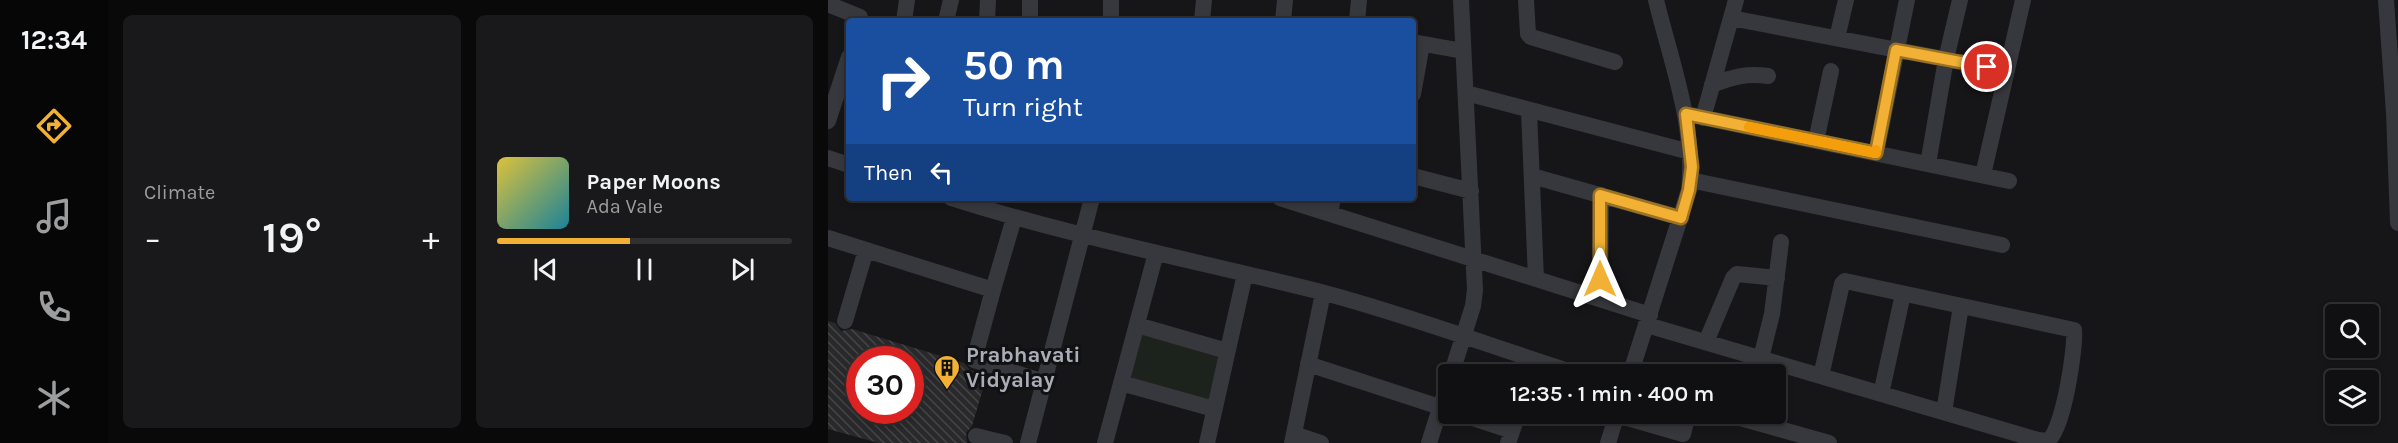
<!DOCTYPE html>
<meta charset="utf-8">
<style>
body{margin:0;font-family:Karla,sans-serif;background:#19191b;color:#f1f3f6;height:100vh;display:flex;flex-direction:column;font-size:22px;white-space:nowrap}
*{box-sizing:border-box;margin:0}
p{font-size:20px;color:#9c9d9f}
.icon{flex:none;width:33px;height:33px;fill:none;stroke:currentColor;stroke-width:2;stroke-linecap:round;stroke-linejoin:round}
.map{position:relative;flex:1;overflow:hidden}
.details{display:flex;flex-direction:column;gap:15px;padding:15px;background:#09090a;width:720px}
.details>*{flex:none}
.hud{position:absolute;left:18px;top:18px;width:570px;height:183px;border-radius:6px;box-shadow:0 3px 9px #0003,0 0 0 2px #303032;background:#1a4fa0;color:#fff;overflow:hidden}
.controls{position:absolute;left:1497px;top:304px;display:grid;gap:12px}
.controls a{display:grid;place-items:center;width:54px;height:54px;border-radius:6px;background:#101012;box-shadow:0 3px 9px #0003,0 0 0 2px #303032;font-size:30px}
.speed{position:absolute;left:18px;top:346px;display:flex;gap:12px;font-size:30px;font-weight:700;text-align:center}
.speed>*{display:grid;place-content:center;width:78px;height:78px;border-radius:50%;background:#101012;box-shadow:0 3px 9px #0003,0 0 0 2px #303032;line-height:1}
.speed .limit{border:9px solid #d22;background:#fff;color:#111}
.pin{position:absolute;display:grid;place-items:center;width:51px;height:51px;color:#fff;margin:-26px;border:3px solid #fff;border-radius:50%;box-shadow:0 2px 6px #0007}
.me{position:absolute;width:66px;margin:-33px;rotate:0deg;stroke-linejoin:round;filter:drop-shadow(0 0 4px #0008)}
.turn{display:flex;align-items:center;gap:21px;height:126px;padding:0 18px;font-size:27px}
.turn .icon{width:78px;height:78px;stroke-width:2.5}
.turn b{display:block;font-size:42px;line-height:51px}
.then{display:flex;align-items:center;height:57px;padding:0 18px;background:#0003;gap:12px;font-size:22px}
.big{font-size:45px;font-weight:600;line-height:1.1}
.details .widget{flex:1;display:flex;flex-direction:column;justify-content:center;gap:9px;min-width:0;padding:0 21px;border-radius:9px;background:#19191b}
.song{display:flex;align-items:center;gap:18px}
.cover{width:72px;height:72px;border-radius:9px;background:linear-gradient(135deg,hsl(50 70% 55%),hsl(190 70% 35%))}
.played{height:6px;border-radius:3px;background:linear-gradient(90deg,#f2b134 45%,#303032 45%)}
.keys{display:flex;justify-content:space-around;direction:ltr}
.heat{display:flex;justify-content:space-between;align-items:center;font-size:33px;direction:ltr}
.details .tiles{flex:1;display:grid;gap:15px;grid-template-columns:repeat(2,1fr)}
.trip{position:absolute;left:610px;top:364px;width:348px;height:60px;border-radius:6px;background:#101012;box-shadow:0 3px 9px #0003,0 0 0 2px #303032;font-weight:600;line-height:60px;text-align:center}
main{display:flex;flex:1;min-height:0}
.dock{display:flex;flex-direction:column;width:108px;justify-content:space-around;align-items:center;background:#060607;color:#9c9d9f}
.dock .icon{width:42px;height:42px}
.dock .selected{color:#f2b134}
.dock b{font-size:27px;color:#f1f3f6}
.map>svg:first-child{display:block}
.park{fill:#1c231d}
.building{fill:url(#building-back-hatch);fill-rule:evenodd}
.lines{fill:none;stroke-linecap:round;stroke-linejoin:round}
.minor{stroke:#37383d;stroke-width:16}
.route-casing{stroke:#9d7322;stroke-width:15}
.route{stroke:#f2b134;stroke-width:10}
.slow{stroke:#f59e0b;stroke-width:10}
.labels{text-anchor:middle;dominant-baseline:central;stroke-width:6;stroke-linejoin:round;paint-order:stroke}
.poi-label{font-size:22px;font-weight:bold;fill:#a8adb8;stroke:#111113;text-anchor:start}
</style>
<main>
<nav class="dock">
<b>12:34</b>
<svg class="icon selected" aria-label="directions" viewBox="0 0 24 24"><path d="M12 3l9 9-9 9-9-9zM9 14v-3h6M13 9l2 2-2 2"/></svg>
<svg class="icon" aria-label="music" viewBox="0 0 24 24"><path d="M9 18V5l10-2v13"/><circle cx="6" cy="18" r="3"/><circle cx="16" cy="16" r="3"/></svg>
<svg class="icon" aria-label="phone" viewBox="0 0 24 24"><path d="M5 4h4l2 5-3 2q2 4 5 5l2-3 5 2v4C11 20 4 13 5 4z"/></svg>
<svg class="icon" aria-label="climate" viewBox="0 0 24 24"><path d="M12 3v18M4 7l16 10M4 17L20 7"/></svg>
</nav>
<section class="details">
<div class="tiles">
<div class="widget"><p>Climate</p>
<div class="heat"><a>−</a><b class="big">19°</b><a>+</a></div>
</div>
<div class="widget">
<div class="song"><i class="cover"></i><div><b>Paper Moons</b><p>Ada Vale</p></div></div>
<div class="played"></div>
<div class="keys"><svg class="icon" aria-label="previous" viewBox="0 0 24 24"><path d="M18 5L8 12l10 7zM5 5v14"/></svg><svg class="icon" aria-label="pause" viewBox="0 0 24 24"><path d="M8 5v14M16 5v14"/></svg><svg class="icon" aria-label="next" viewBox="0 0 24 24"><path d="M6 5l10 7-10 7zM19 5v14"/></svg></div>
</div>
</div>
</section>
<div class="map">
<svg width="1570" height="443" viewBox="0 0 1570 443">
<defs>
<pattern id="building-back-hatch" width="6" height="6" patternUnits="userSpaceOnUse" patternTransform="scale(1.5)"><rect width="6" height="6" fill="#29292c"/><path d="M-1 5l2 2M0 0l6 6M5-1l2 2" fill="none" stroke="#454548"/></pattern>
</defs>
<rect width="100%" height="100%" fill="#161618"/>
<path class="park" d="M313 331 393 354 381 402 301 380Z"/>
<path class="building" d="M0 321 7 323 13 331 24 329 136 363 142 370 159 375 144 426 138 433 139 443H51L0 429ZM32 360H82V411H32Z"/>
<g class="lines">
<path class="minor" d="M698 0 700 34 703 37 787 62
M1558 0 1566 113 1570 223
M0 4 32 17
M903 18 1179 71
M76 21 79 0
M118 21 123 0
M159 21 160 0
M202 21V0
M283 21V0
M374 21 376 0
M455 21 457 0
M529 21 531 0
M1009 38 1018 0
M585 42 635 51
M884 85C904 77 919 73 940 76
M638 93 862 152
M585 94 594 44
M701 111 708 279
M858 114 1181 181
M875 118 908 0
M0 121 21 57
M988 141 1003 71
M1048 153 1079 0
M0 158 21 165
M1100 164 1118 59 1132 0
M1155 175 1195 0
M585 176 643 191
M704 176 853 218
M862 180 1174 245
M123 198C245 237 370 261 493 292 581 315 667 348 753 375
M452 198 822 315
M502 214 505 198
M0 238 165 290 186 218
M165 290 146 360 216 382
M772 299 773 195
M17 321 38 250
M309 325 399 351
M819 325C949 363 1080 402 1210 440 1213 440 1217 441 1220 440 1235 432 1248 347 1246 330L1017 281 1014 284 993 376
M878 342 905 278 909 274 949 278
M933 358 944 314 953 242
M480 364 621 410
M623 375 645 306 647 290 633 0
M802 375 861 190C868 126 843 62 828 0
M293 383 386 409
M1053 394 1075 294
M1116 412 1133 306
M632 414 684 431
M898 414 1001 443
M789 415 855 434 860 414
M466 434 493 443
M148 436 177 443
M200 443 264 198
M277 443 328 253
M379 443 417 274
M464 443 495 293
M601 443 621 380
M680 443 690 414
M780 443 789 414"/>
</g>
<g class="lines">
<defs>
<path id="route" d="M772 279V195L853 218 861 190 864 167 858 114 1048 153 1068 50 1159 67"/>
</defs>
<use href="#route" class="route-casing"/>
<use href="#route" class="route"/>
<path class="slow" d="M921 127 1048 153V150"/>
</g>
<defs>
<symbol id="building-pin" viewBox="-11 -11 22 30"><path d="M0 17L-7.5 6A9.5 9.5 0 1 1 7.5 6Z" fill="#f2b134" stroke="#111113"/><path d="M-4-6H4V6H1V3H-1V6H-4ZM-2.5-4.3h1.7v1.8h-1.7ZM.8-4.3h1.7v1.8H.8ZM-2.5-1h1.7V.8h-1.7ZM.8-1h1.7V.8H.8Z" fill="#111"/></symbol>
</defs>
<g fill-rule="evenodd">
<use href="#building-pin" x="104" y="353" width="30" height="40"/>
</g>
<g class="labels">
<g class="poi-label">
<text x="138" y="355">Prabhavati<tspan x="138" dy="25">Vidyalay</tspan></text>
</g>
</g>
</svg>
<div class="controls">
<a><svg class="icon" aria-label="search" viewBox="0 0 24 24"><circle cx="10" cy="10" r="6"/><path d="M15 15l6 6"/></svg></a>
<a><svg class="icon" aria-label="layers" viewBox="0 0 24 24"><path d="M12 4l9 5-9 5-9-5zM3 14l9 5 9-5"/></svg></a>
</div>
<div class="speed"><div class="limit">30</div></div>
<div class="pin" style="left:1159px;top:67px;background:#d93025"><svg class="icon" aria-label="arrive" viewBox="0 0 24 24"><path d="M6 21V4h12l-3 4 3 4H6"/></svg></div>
<svg class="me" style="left:772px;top:279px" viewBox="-20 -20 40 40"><path d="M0-17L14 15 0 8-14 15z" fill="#f2b134" stroke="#fff" stroke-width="4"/></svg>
<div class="trip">12:35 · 1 min · 400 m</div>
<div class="hud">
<div class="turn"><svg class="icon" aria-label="right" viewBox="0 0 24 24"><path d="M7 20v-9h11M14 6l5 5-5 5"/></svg><div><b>50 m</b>Turn right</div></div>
<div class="then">Then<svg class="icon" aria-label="left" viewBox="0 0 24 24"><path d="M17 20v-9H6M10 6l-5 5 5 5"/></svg></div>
</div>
</div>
</main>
